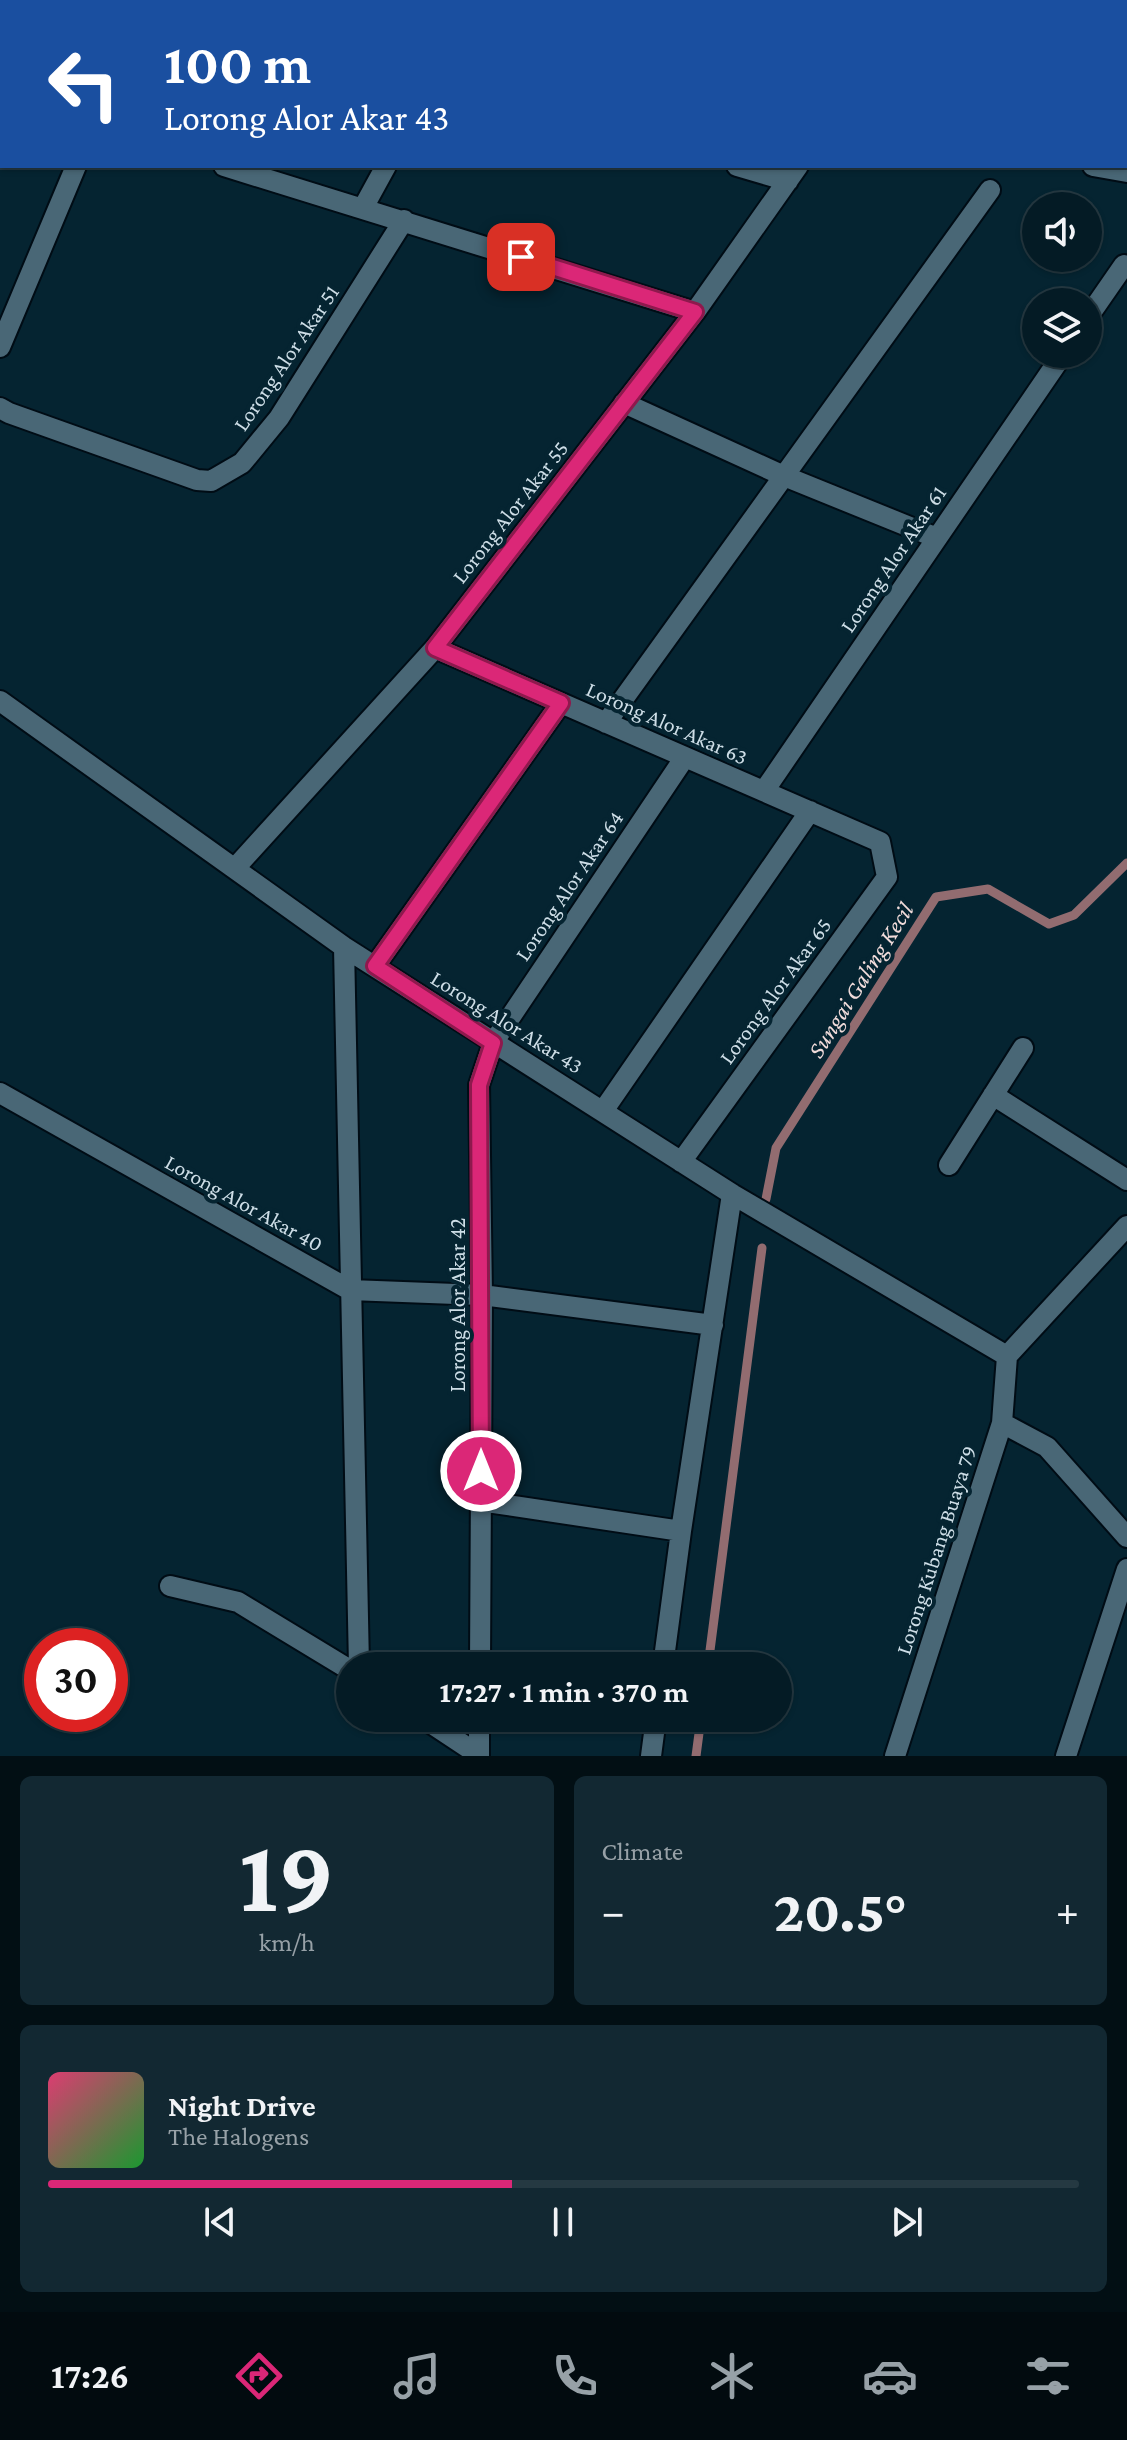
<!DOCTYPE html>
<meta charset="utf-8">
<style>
body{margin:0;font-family:"Crimson Pro",serif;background:#122832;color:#f1f3f6;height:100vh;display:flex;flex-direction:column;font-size:30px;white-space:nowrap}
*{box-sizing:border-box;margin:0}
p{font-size:26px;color:#97a1a7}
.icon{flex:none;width:44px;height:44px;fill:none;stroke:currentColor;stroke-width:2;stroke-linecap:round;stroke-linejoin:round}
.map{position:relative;height:1756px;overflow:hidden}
.sheet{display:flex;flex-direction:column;gap:20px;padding:20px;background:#020f14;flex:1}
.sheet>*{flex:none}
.guide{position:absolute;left:0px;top:0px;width:1128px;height:168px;box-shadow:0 2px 6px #0004,0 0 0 2px #253942;background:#1a4fa0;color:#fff;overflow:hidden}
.buttons{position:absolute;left:1022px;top:192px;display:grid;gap:16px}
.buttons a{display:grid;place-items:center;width:80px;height:80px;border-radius:50%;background:#041b25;box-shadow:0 2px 6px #0004,0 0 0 2px #253942;font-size:40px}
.speed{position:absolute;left:24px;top:1628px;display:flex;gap:16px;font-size:40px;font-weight:700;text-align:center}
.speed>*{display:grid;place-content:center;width:104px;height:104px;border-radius:50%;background:#041b25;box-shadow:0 2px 6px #0004,0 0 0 2px #253942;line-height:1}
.speed .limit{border:12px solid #d22;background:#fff;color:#111}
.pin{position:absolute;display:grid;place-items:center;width:68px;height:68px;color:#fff;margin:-34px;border-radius:16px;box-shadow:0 4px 12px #0006}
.me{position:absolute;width:88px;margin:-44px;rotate:0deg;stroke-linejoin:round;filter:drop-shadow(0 0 6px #0008)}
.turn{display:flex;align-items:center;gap:28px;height:168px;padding:0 32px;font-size:36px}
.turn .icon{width:104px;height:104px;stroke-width:2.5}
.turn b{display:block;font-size:56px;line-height:68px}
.big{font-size:60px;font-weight:700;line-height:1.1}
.sheet .card{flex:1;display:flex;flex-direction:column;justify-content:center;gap:12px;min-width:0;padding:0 28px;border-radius:12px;background:#122832}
.sheet .dial{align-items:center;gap:0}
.dial b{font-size:104px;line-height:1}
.song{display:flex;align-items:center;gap:24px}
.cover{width:96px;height:96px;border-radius:12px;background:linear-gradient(135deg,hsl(340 70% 55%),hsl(130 70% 35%))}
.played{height:8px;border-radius:4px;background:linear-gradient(90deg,#db2777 45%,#253942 45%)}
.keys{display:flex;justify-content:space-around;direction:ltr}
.heat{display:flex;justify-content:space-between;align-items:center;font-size:44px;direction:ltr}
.sheet .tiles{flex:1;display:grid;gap:20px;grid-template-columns:1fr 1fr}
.card:last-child{grid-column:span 2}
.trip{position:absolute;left:336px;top:1652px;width:456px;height:80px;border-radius:40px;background:#041b25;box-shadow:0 2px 6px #0004,0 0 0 2px #253942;font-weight:700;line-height:80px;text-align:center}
.tabs{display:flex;height:128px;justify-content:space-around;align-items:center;background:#020b0f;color:#97a1a7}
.tabs .icon{width:56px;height:56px}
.tabs .active{color:#db2777}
.tabs b{font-size:36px;color:#f1f3f6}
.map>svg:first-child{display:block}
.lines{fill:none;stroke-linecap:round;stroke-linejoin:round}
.stream{stroke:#926c70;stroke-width:9}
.minor-casing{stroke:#000c15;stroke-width:24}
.minor{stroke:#496776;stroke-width:20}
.route-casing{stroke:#8e194d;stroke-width:20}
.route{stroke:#db2777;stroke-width:14}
.labels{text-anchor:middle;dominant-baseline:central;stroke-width:8;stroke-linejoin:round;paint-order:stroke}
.street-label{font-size:22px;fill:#cddde6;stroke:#052431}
.water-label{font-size:24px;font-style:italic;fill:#f1dcdb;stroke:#052431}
</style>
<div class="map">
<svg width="1127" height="1756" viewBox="0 0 1127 1756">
<rect width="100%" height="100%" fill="#052431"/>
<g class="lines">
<path class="stream" d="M766 1199 776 1148 936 897 988 889 1049 924 1074 915 1127 863
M708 1666 762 1248
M696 1756 701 1718"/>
<defs>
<path id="minor" d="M703 0 709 2
M155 2 156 0
M476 2 477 0
M912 2 914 0
M224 166 695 312
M737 166 788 181
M1093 166 1127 172
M363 208 386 166
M1088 317 1124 265
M0 347 76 166
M624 403 784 476 937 538
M0 408 9 413 197 480 211 481 242 463 279 418 404 220
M435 648 880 842 887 877 681 1162
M0 701 344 947 732 1194 1007 1356
M606 723 990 190
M764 791 1063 354
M236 867 435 648 695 312 798 166
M344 947 359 1666
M375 966 561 703
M0 1093 350 1290 482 1295 713 1325
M993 1095 1127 1180
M603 1111 810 811
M949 1165 1023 1048
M1007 1356 1127 1226
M1002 1423 1047 1447 1127 1537
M480 1501 681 1531
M170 1586 238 1602 350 1670
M480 1666 482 1295 479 1085 493 1043 685 757
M663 1666 681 1531 732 1194
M423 1718 479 1755
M479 1756V1718
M651 1756 656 1718
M895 1756 1002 1423 1007 1356
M1066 1756 1127 1569"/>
</defs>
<use href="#minor" class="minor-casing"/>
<use href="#minor" class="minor"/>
</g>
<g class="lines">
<defs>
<path id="route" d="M481 1471 479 1085 493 1043 375 966 561 703 435 648 695 312 521 257"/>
</defs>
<use href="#route" class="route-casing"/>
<use href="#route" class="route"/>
</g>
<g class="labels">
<g class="street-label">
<text transform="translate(286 358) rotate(-56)">Lorong Alor Akar 51</text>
<text transform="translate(510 512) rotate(-52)">Lorong Alor Akar 55</text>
<text transform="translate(893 559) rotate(-56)">Lorong Alor Akar 61</text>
<text transform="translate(667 723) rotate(24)">Lorong Alor Akar 63</text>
<text transform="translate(569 886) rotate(-56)">Lorong Alor Akar 64</text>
<text transform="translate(775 991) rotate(-54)">Lorong Alor Akar 65</text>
<text transform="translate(507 1022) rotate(32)">Lorong Alor Akar 43</text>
<text transform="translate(244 1203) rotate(29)">Lorong Alor Akar 40</text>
<text transform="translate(457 1305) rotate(-90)">Lorong Alor Akar 42</text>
<text transform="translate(936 1550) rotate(-72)">Lorong Kubang Buaya 79</text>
</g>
<g class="water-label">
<text transform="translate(860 980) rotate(-58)">Sungai Galing Kecil</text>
</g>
</g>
</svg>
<div class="buttons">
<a><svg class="icon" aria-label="sound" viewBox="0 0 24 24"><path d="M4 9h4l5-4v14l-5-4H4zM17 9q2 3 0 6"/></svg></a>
<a><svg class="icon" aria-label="layers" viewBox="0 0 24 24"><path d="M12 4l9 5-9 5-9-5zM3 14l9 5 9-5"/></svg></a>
</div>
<div class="speed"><div class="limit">30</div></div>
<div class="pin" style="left:521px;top:257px;background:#d93025"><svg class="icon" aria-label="arrive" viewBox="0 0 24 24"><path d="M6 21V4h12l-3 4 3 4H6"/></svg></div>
<svg class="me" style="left:481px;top:1471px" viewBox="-20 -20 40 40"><circle r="17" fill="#db2777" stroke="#fff" stroke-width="3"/><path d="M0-11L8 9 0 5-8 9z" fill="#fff"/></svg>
<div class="trip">17:27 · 1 min · 370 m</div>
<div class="guide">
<div class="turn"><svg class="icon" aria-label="left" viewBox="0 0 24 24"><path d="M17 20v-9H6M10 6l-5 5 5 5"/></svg><div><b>100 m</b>Lorong Alor Akar 43</div></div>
</div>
</div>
<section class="sheet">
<div class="tiles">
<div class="card dial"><b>19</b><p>km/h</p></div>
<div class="card"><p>Climate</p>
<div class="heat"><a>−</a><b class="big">20.5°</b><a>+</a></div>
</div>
<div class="card">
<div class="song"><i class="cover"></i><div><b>Night Drive</b><p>The Halogens</p></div></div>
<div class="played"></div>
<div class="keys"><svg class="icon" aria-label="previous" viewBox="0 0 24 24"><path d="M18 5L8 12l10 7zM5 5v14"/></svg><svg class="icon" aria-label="pause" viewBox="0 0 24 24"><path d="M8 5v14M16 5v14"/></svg><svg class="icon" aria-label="next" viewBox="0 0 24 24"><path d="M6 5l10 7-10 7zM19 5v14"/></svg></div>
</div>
</div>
</section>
<nav class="tabs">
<b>17:26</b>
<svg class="icon active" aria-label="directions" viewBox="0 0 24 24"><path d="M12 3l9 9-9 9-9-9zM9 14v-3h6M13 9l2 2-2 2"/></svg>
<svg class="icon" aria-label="music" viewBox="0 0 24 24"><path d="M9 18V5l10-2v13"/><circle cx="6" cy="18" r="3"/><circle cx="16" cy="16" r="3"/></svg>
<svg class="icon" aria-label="phone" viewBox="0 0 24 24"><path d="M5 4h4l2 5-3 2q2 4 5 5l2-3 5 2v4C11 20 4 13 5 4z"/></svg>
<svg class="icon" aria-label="climate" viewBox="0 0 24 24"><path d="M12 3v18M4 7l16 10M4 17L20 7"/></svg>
<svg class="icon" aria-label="car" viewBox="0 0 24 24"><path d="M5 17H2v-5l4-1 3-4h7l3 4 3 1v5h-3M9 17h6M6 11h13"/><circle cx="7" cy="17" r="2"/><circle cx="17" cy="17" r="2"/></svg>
<svg class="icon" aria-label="filters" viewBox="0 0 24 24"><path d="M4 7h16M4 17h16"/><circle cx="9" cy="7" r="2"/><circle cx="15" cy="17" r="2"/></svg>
</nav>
